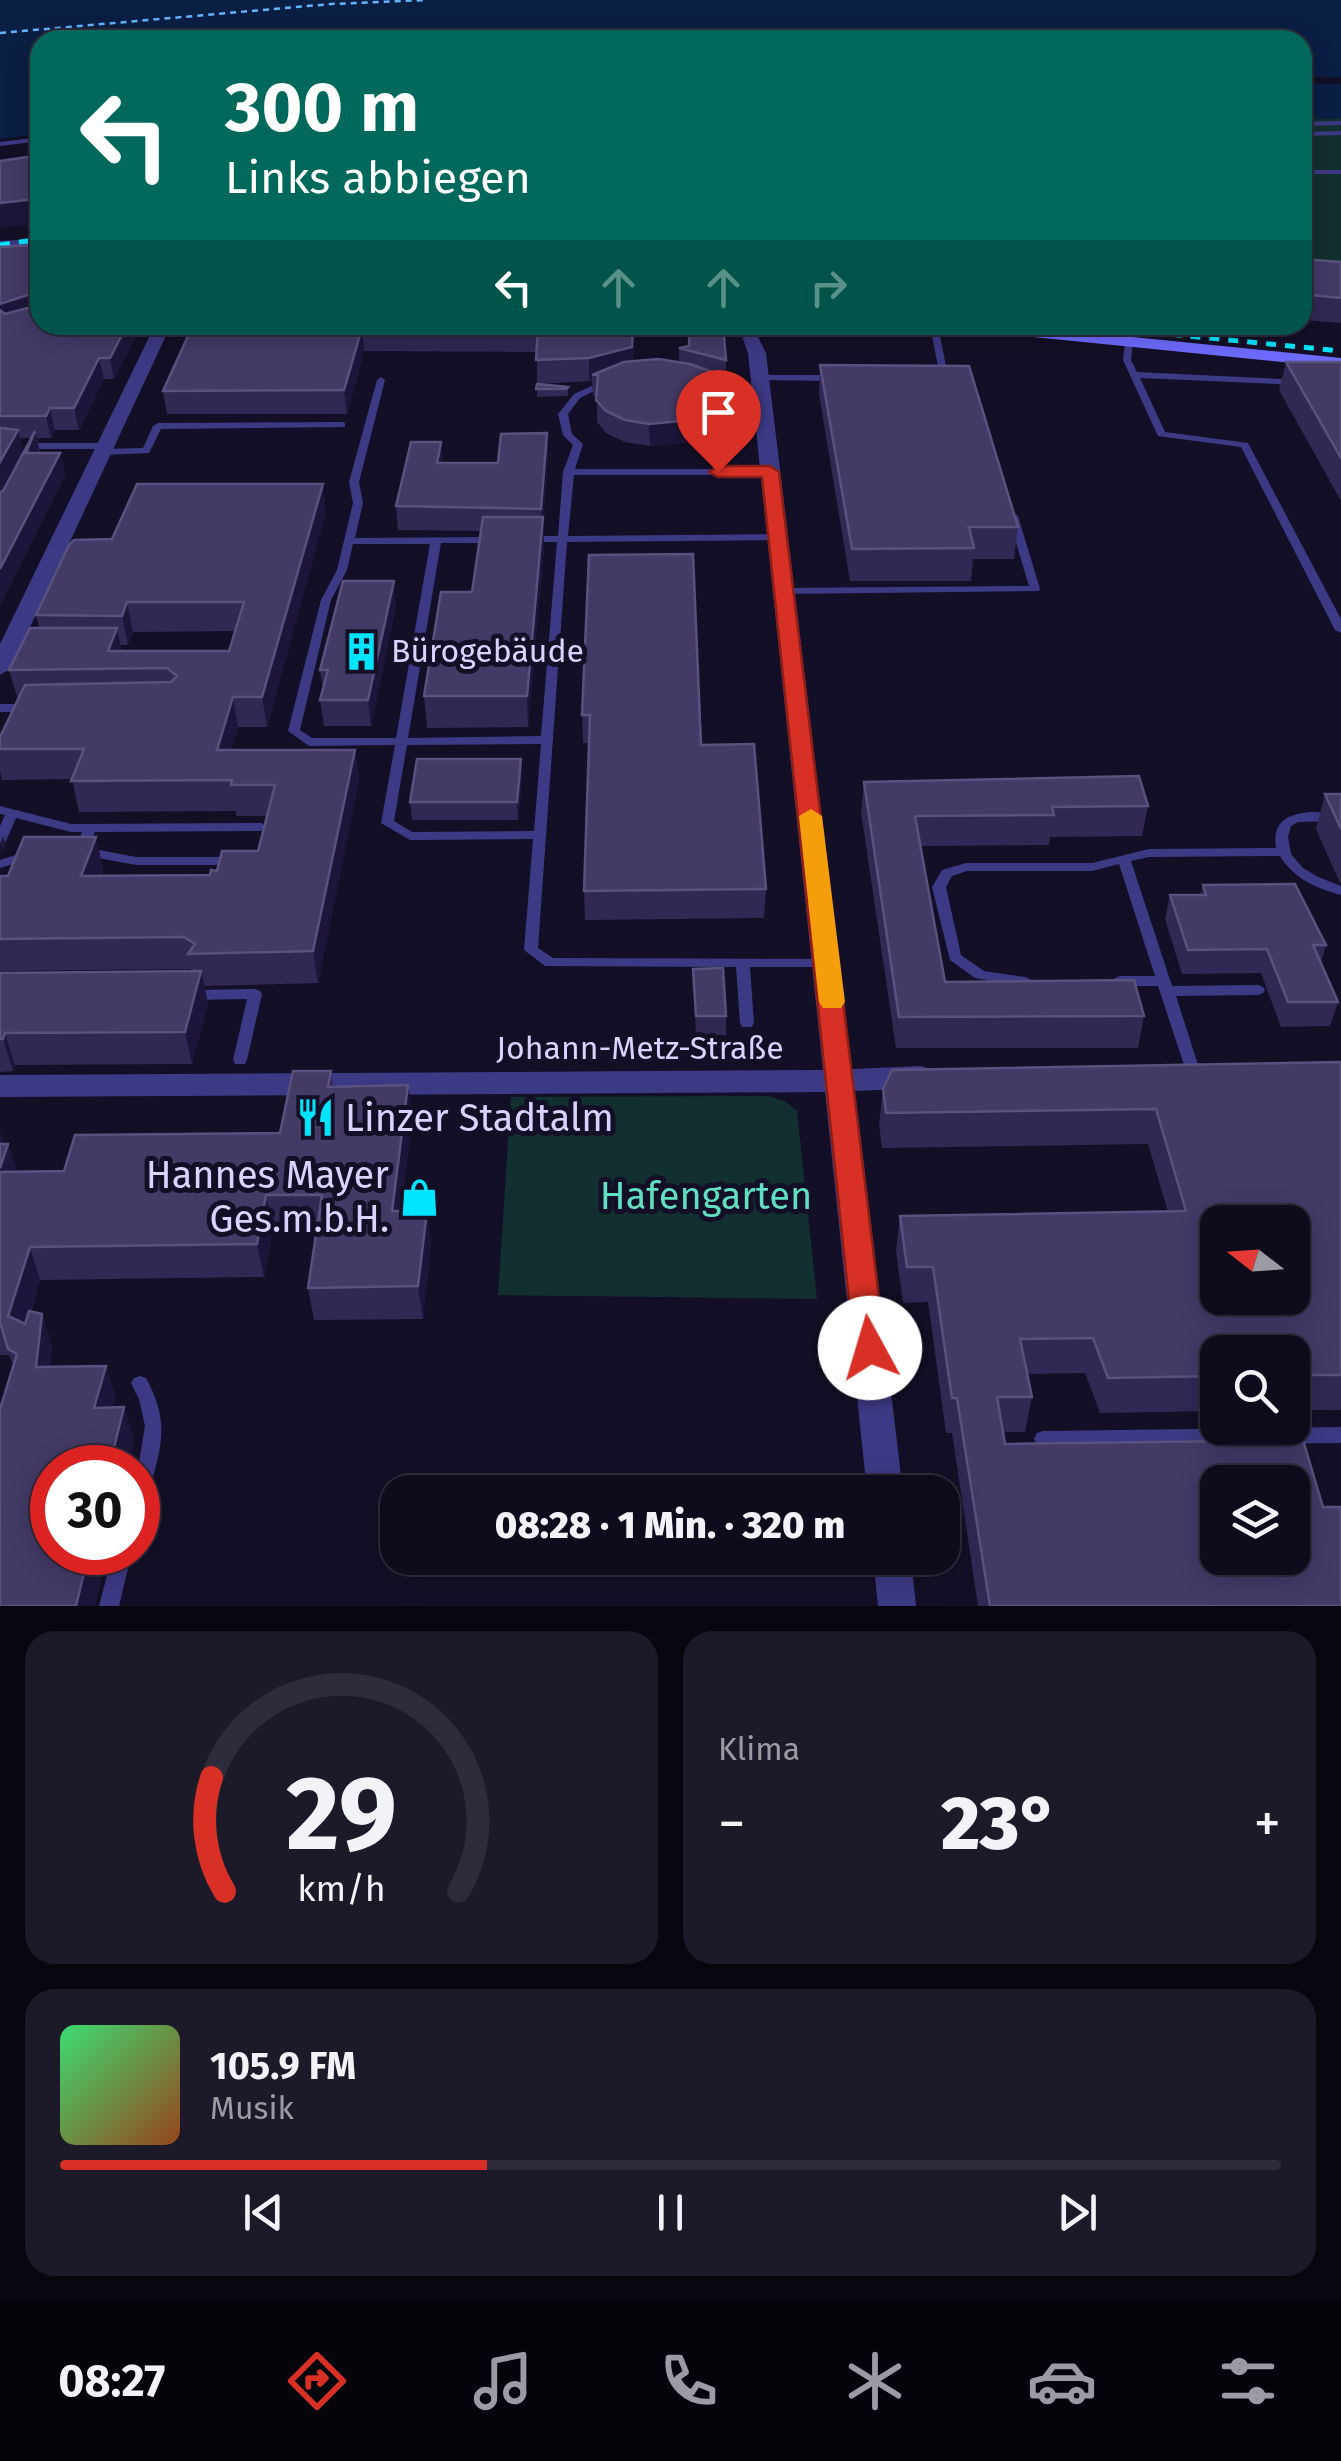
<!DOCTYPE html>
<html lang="de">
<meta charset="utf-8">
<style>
body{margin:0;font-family:"Fira Sans",sans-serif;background:#1c1929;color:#f1f3f6;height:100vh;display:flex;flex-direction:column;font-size:38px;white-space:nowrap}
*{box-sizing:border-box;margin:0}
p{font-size:32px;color:#9b9ba3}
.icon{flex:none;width:55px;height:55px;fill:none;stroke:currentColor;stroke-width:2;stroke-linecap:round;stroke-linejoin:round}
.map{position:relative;height:1606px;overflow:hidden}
.side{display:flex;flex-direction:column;gap:25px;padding:25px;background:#08060f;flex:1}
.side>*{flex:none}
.top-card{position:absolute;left:30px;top:30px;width:1282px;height:305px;border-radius:30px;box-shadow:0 5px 25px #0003,0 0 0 2px #2e2b3b;background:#00695c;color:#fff;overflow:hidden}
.needle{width:65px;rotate:287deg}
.controls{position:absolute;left:1200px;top:1205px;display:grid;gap:20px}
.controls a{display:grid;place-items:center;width:110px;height:110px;border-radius:20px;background:#0e0b1c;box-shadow:0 5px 25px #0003,0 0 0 2px #2e2b3b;font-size:50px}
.speed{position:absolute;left:30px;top:1445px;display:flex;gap:20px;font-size:50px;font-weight:700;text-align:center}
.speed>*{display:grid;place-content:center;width:130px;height:130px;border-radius:50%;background:#0e0b1c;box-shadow:0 5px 25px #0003,0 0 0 2px #2e2b3b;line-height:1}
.speed .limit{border:15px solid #d22;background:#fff;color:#111}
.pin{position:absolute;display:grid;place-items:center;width:85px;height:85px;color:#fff;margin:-102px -42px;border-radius:50% 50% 50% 0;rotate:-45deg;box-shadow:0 0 10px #0007}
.pin .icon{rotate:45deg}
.me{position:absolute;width:110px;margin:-55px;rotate:354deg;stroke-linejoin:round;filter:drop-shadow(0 0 8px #0008)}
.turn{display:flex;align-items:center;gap:35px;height:210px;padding:0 30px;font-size:45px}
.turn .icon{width:130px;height:130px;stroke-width:2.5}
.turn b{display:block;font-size:70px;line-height:85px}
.lanes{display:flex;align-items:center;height:95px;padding:0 30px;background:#0003;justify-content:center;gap:50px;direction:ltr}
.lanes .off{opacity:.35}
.big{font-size:75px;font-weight:800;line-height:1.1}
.side .tile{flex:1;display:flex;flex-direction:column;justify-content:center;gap:15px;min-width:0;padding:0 35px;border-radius:30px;background:#1c1929}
.side .dial{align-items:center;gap:0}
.dial svg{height:260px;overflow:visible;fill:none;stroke:#2e2b3b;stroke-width:7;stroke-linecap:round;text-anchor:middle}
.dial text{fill:#f1f3f6;stroke:none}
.song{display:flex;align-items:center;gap:30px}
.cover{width:120px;height:120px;border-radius:15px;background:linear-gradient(135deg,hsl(140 70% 55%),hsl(20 70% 35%))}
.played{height:10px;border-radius:5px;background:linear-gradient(90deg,#d93025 35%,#2e2b3b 35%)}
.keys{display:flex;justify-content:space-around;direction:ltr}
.heat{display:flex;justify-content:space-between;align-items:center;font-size:55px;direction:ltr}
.side .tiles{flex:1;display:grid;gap:25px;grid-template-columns:1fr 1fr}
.tile:last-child{grid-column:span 2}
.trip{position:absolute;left:380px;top:1475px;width:580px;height:100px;border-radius:30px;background:#0e0b1c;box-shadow:0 5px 25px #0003,0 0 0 2px #2e2b3b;font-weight:800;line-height:100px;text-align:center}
.dock{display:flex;height:160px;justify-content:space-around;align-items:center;background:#06040b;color:#9b9ba3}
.dock .icon{width:70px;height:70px}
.dock .active{color:#d93025}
.dock b{font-size:45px;color:#f1f3f6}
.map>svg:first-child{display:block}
.green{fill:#12302f}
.water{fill:#0a1f44}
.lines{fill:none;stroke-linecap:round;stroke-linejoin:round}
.ferry{stroke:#62b6ff;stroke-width:2.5;stroke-dasharray:6 5;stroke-linecap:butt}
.lane{fill:#3d3a85;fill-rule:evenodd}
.street{fill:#3d3a85;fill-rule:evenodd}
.secondary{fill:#6f6bff;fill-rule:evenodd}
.rail{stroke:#00e5ff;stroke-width:5;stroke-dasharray:10 9;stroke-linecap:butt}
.wall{fill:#312854;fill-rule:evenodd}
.shaded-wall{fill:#1d163a}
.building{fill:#433a66;stroke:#5a527e;stroke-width:2.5;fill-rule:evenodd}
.route{fill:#d93025;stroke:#8d1f18;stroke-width:2.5}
.slow{fill:#f59e0b}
.labels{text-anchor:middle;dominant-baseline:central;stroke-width:10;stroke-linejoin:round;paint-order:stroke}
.poi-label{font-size:32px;fill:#d9d4ff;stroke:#130f26;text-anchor:start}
.street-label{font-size:32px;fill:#d9d4ff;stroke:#130f26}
.near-poi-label{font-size:38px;fill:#d9d4ff;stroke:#130f26;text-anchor:start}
.near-park-label{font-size:38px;fill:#5fe0c0;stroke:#130f26}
</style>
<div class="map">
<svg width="1341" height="1606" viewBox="0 0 1341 1606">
<rect width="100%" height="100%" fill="#130f26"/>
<path class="green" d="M1341 118V262L1303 259 1302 119Z
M769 1096 786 1102 797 1111 817 1299 498 1295 511 1097Z"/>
<path class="water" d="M0 0H1341V77H1303L1302 40H40V134L0 139Z
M1303 84H1341V118L1303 119Z"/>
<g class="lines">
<path class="ferry" d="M0 33 331 4 426 0"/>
<path class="lane" d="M1341 121V125L1302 126V122Z
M1341 131V135L1302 136V132Z
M40 137V141L0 146V142Z
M1302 170H1341V174H1302Z
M930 325H938L948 377 947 379 940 377Z
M1129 339 1133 342 1131 360 1137 372 1302 380V384L1299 385 1140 378 1165 432 1248 443 1341 619V633L1335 630 1241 447 1158 436 1123 360 1125 342Z
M760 375H835L839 378 835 381 757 380 756 378Z
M381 377 385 380 359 482 363 503 355 538 496 537 501 540 496 543H441L408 738 541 736 557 542H531L526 539 531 536H558L563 472 573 445 563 435 558 414 574 394 605 380 612 382 580 398 568 414 572 434 583 444 575 469H770L775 472 770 475H574L568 536 778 534 783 537 778 540 567 542 538 948 553 958 830 959 832 962 830 965 825 967H750L754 1023 752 1027H742L740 1023 736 967 545 966 524 950 533 839 410 840 381 823 395 745 309 746 288 731 321 600 337 570 353 503 349 482 377 380ZM353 544H430L396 738H312L300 730 331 600 347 570ZM541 744 534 831 412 832 394 821 407 745Z
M716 384 739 393H762L767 396C748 403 731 396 713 389L711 387Z
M342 422 345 423V427L161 429 149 453 103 455 98 452 103 449 143 448 153 426 158 423Z
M35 443H106L111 446 106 449H38L33 459H27L25 457 32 444Z
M1013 513 1018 516 1040 589 1039 591 784 594 779 591 784 588 1029 586 1008 516Z
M0 704H27L33 708 27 712H0Z
M0 806 71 824 261 823 267 827 261 831 95 832 89 848 136 857H237L243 861 237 865H136L76 854 75 851 82 832H71L16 818 6 841 0 845V826L5 815 0 814Z
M1311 812 1341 813V821L1298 822 1291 826 1288 837 1291 854 1303 868 1318 877 1341 886V895C1316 888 1294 879 1280 856L1149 857 1131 861 1172 986 1258 985 1263 987 1265 990 1263 993 1258 995 1176 996 1201 1074 1199 1078 1194 1079 1189 1078 1187 1074 1158 986H1120L1115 984 1113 981 1115 978 1120 976H1155L1119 864 1092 871H967L952 876 946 887 961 955 984 971 1025 977 1030 979 1032 982 1030 985 1025 987 975 978 950 960 932 887 942 870 966 863H1092L1149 849 1276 848C1272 821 1288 814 1311 812Z
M31 850 37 854 36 857 0 868V860Z
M255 989 260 991 262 994 247 1060 245 1064H235L233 1060 247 999 191 1000 186 998 184 995 186 992 191 990Z
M140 1376 146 1378C172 1426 160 1449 147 1499L144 1505 138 1507V1468L145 1426 139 1399 131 1383 134 1378Z
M1341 1427V1443L1043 1447 1037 1445 1034 1439 1037 1433 1043 1431Z
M113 1552H132L119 1606H99Z"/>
<path class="street" d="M40 239V249L0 251V241Z
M155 325H171L11 668 0 675V644Z
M738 325H752L766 353 852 1069 921 1066 931 1069 936 1077 931 1085 921 1088 855 1091 903 1492H867L825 1092 0 1097V1075L823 1070 748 353Z
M873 1558H911L916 1606H878Z"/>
<path class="secondary" d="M735 325H800L764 336Z
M955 325H1014L1341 358V368L963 330Z"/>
<path class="rail" d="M0 245 40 239
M1077 325 1341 351"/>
</g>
<path class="wall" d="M0 247 33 250 40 249V325H142L114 379H104L79 430H55L51 438H37L40 453H60L65 475 0 605ZM20 438H31L23 452Z
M1302 259 1341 262V323L1302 320Z
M187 325H635L633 361 679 362V348L726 360V376L731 425V447H713L701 441 650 446 625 442 606 433 597 422V396H593L592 381 537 384V352L364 351 347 414H167L163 391 188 335Z
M1286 362H1341V501L1279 390Z
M820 365 1018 527 1014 559H973L971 581H850L819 394Z
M537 384 568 387V395L567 396 537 397Z
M547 433 548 456 543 521 544 547 528 727 427 728 424 696 472 592 481 531 398 530 396 506 443 463H498Z
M326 511 267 727H238L231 750H355L359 780 318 983 204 986 208 1003 192 1064 15 1065 13 1071 0 1072V973L191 971V969L0 971V876L103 868 101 876 210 875 258 851 267 816H236V811L79 812 72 779 2 780 0 772V737L18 700 9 670 39 628 36 615 112 539ZM235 631 229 651H121L120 645H128L133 632Z
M589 555 701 745 766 889 764 918 585 920 584 891 589 743H583L582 715Z
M396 606 371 726H324L320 700 323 690 320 670Z
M522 777 518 820H412L410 802Z
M864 782 1148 806 1142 836 1050 837 1049 845 921 846 945 982 1144 1016 1138 1048H896L861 812Z
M1325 794H1341V883L1339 881 1316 829Z
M1203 885 1326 945 1321 962 1338 1002 1330 1026 1281 1027 1261 973 1182 974 1165 919 1170 895H1200Z
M693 969 726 1016V1035H696Z
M1341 1062V1410H1292V1352H1218V1411L1100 1413 1085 1373 1027 1374 1032 1397 1025 1432H1003L1005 1444 1341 1606H978L952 1433H946L928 1302 903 1303 896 1251 900 1216 1168 1212 1148 1144 882 1148 879 1124 883 1089Z
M293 1071H331L333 1087 408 1085 412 1118 401 1211H427L431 1244 423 1319 314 1320 308 1288 317 1228H273L264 1277 40 1280 31 1312 42 1314 52 1346 50 1367 106 1366 116 1399 113 1407H124L134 1440 127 1468H52V1552H107L95 1606H0V1409L13 1365 9 1355H0V1132L4 1144H8L17 1171H64L75 1135 280 1133Z"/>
<path class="shaded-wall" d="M35 193H40V224L0 228V203Z
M34 293 39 313 0 323V304Z
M127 325H142L114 379 110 358Z
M633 325H635L632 370 592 375V380L589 381V358Z
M362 328 364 351 347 414 344 390Z
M99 358 104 379 79 430 74 408Z
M50 408 55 430 51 438 46 416Z
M701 419V441L650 446 649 424Z
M18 430 23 452 0 495V462Z
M35 431 40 453H26Z
M547 433 548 456 543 521 544 547 528 727 527 696 542 528 541 509Z
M441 442 443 465 437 463Z
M60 453 65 475 0 605V569Z
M323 484 326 511 267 727 262 697Z
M394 581 396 606 371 726 368 700Z
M127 602 133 632 128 645 122 616Z
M117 628 123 658 108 651Z
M233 697 238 727 222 781 217 750Z
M355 750 359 780 318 983 313 951Z
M521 759 522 777 518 820 517 802Z
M3 836 6 846 2 853 0 844Z
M96 837 103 868 89 907 81 876Z
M201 971 208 1003 192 1064 185 1032Z
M5 1033 15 1065 13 1071 3 1039Z
M408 1085 412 1118 397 1244 392 1211Z
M0 1132 6 1151 8 1144 19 1177 0 1175Z
M266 1195 273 1228 264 1277 257 1244Z
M427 1211 431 1244 423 1319 418 1286Z
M30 1247 40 1280 19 1349 8 1316Z
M42 1314 52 1346 47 1400 36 1367Z
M106 1366 116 1399 105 1440 94 1408Z
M124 1407 134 1440 127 1468H109Z
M89 1552H107L95 1606H76Z"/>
<path class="building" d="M40 155V193H35L36 199 0 203V161Z
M32 245 33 250 40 249V325H127L110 358H99L74 408H50L46 416H0V310L5 314 39 305V297L34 293 0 304V247Z
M1302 259 1341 262V298L1302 294Z
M193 325H633L632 347 589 358 536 360 538 329 362 328 344 390 163 391Z
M690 325H723L726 360 679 348 689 346Z
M658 359 690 364 727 377 731 425H714L701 419 649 424 625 420 606 411 596 400 598 375H592L624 362Z
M1286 362H1341V458Z
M820 365 969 366 1018 527H969L974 548 852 549Z
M537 384 568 387 566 389H536Z
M0 428 18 430 0 462Z
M35 431 26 453H60L0 569V492L3 491Z
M547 433 541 509 396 506 411 442H441L437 463H498L501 434Z
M137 484H323L262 697H233L217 750H355L313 951 188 954 195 944 184 937 0 939V876H8L24 837H96L81 876 210 875 211 870 217 871 222 851H258L275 785H231L232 780 71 781 84 749H0V737L25 685 171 682 177 676 167 668 9 670 30 628H117L108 651H229L244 602H127L122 616 36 615 69 545 74 540 112 539Z
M483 517H543L527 696H424L441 592H472Z
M693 554 701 745 754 744 766 889 584 891 590 715H582L589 555Z
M343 581H394L368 700H320L328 670H320Z
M417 759H521L517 802H410Z
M1139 776 1148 806 1052 807 1054 815 915 816 945 982 1134 980 1144 1016 899 1017 864 782Z
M1325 794H1341V829Z
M1295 884 1326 945H1313L1338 1002H1288L1267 949 1188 950 1170 895H1206L1203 885Z
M723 968 726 1016H696L693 969Z
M201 971 185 1032 5 1033 3 1039H0V973Z
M1341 1062V1375H1292V1352H1218V1376L1108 1378 1093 1338 1020 1339 1032 1397H997L1005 1444 1303 1440 1323 1507H1341V1606H990L957 1398H952L933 1267H907L900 1216 1186 1211 1156 1109 886 1113 883 1089 892 1070ZM1218 1222H1292V1298H1218ZM1218 1482H1292V1558H1218Z
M293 1071H331L328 1087 408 1085 392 1211H427L418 1286 308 1288 322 1195H266L257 1244 30 1247 8 1316 25 1324 29 1311 42 1314 36 1367 106 1366 94 1408 124 1407 109 1468H52V1552H89L76 1606H0V1409L17 1354 8 1349 0 1322V1172L64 1171 75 1135 280 1133Z
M0 1144H8L0 1168Z"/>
<path class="route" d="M770 466 779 472 885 1348 881 1358 870 1362 859 1358 854 1348 762 477H718L709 472 718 466Z"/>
<path class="slow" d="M811 809 822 816 845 1002 841 1008H823L819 1002 799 816Z"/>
<defs>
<symbol id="building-bare" viewBox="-9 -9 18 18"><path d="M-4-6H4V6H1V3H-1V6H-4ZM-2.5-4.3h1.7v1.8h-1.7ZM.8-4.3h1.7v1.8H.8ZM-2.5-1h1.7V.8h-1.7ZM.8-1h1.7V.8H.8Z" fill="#00e5ff" stroke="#130f26" stroke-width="2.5" paint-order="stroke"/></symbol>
<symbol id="restaurant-bare" viewBox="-9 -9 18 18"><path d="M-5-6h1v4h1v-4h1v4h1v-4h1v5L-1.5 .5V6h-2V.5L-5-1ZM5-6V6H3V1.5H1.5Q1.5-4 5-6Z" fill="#00e5ff" stroke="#130f26" stroke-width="2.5" paint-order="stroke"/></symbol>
<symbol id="shop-bare" viewBox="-9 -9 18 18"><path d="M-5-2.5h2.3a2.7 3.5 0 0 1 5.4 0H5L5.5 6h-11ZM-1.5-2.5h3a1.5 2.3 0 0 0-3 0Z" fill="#00e5ff" stroke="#130f26" stroke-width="2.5" paint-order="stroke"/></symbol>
</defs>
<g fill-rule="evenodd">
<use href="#building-bare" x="334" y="624" width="55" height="55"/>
<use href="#restaurant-bare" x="288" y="1090" width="55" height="55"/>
<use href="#shop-bare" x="392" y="1170" width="55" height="55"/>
</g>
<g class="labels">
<g class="poi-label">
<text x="391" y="651">Bürogebäude</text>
</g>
<g class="street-label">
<text x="640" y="1048">Johann-Metz-Straße</text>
</g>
<g class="near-poi-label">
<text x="345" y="1118">Linzer Stadtalm</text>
<text x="389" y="1175" text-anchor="end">Hannes Mayer<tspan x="389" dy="44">Ges.m.b.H.</tspan></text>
</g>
<g class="near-park-label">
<text x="706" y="1196">Hafengarten</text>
</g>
</g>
</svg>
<div class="controls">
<a><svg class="needle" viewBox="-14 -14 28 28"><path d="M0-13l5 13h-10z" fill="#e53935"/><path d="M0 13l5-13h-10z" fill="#9b9ba3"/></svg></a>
<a><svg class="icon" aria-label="search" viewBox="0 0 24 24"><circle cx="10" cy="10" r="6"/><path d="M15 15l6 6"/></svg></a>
<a><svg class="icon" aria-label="layers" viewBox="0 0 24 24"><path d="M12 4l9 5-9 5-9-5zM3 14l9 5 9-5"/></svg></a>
</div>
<div class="speed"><div class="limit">30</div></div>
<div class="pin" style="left:718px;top:472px;background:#d93025"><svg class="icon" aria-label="arrive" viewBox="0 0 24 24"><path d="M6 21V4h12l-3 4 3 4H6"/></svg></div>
<svg class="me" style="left:870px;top:1348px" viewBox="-20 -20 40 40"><circle r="19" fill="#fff"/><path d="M0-13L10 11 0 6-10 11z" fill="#d93025"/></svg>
<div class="trip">08:28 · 1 Min. · 320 m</div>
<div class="top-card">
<div class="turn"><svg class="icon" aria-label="left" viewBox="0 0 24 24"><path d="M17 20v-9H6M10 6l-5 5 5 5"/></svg><div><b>300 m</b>Links abbiegen</div></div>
<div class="lanes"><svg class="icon" aria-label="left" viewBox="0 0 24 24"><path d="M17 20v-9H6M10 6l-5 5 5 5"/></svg><svg class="icon off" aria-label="ahead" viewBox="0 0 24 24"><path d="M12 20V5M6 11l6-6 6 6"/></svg><svg class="icon off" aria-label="ahead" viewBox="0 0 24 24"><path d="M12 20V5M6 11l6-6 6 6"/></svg><svg class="icon off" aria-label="right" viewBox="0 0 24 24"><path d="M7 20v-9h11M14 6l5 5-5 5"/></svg></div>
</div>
</div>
<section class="side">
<div class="tiles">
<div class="tile dial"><svg viewBox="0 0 100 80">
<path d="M14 69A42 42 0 1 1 86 69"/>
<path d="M14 69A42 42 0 0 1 10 34" stroke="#d93025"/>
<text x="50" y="56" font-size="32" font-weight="700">29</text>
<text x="50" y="72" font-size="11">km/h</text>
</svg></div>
<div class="tile"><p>Klima</p>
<div class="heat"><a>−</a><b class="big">23°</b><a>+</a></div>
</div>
<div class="tile">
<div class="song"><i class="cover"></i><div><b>105.9 FM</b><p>Musik</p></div></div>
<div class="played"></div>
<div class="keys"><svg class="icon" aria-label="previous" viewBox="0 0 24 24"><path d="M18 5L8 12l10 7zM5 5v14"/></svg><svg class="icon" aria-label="pause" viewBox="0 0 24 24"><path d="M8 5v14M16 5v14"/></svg><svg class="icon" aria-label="next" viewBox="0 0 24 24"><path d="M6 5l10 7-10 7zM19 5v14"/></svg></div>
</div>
</div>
</section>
<nav class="dock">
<b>08:27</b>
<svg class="icon active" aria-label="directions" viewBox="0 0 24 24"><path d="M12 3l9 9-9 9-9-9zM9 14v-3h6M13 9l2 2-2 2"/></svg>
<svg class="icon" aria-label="music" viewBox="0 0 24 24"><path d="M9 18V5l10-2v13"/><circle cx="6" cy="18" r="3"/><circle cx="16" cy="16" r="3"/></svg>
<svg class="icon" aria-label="phone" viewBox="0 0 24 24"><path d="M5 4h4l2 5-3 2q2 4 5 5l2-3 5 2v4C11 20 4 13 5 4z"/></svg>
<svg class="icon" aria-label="climate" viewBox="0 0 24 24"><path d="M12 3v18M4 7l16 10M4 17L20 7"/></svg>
<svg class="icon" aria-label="car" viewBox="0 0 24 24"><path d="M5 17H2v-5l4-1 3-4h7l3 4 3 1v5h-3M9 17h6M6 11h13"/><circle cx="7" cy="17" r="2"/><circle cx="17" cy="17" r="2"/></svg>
<svg class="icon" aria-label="filters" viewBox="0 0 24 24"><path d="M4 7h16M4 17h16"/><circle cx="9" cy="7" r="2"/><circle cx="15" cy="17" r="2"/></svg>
</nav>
